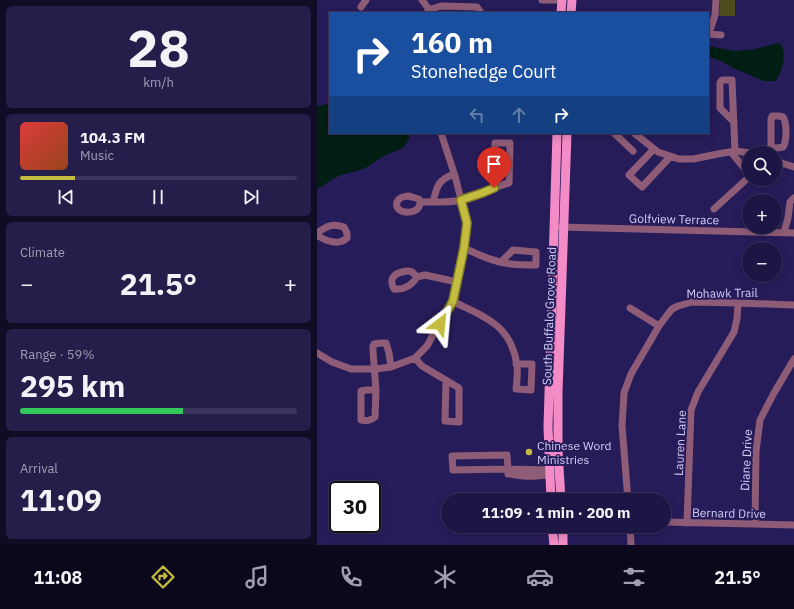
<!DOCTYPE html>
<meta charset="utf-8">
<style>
body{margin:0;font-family:"IBM Plex Sans",sans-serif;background:#251e4b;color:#f1f3f6;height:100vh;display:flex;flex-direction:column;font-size:15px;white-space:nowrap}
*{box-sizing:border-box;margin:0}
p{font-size:13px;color:#a09fb2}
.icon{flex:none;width:22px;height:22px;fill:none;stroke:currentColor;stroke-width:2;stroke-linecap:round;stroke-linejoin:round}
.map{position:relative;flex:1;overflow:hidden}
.side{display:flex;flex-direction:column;gap:6px;padding:6px;background:#100c25;width:317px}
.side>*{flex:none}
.guide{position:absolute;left:12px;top:12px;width:380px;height:122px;border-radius:0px;box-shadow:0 2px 10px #0003,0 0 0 1px #3b345d;background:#1a4fa0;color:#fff;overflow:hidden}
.tools{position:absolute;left:425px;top:146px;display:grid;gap:8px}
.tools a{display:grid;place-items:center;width:40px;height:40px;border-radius:50%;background:#1d1544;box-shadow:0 2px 10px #0003,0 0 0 1px #3b345d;font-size:20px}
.speed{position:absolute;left:12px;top:481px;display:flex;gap:8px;font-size:20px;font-weight:700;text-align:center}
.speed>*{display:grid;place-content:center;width:52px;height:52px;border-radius:50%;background:#1d1544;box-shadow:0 2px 10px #0003,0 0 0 1px #3b345d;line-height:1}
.speed .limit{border:2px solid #111;border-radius:6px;background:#fff;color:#111}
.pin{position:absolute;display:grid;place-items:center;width:34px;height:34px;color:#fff;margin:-41px -17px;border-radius:50% 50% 50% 0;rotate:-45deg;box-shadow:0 0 4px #0007}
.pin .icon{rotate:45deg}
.me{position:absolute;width:44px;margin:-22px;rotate:29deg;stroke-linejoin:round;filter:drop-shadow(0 0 3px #0008)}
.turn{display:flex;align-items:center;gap:14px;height:84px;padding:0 16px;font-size:18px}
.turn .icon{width:52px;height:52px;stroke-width:2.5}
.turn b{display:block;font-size:28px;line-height:34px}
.lanes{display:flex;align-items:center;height:38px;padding:0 16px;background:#0003;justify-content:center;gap:20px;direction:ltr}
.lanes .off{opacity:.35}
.big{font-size:30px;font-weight:700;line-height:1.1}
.side .card{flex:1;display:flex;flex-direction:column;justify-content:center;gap:6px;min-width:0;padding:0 14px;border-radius:6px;background:#251e4b}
.side .dial{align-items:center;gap:0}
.dial b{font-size:52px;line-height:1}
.song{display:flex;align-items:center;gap:12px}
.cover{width:48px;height:48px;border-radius:6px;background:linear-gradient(135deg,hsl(0 70% 55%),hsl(20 70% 35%))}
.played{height:4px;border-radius:2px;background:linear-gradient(90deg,#c4bc3e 20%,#3b345d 20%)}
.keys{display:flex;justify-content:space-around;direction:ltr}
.heat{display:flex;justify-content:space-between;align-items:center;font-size:22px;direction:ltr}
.charge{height:6px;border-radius:3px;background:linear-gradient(90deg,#34c759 59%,#3b345d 0)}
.trip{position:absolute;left:124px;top:493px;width:230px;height:40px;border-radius:20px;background:#1d1544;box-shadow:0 2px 10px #0003,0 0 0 1px #3b345d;font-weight:700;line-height:40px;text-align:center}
.tab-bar{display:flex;height:64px;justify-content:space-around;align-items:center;background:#0c081b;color:#a09fb2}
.tab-bar .icon{width:28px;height:28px}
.tab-bar .current{color:#c4bc3e}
.tab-bar b{font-size:18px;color:#f1f3f6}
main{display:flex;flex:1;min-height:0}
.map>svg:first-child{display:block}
.green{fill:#4e4c1d}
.water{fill:#011e14}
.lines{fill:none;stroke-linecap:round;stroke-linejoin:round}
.minor{stroke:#8e5c77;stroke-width:7}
.major{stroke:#f38cc6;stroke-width:9}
.route-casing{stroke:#7f7a28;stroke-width:10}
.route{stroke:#c4bc3e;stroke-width:7}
.poi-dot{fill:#c4bc3e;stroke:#271c5a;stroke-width:1.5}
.labels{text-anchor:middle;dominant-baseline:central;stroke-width:4;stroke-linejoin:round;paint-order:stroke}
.street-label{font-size:12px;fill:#d0cff6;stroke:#271c5a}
.poi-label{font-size:12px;fill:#d0cff6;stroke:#271c5a;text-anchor:start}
</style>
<main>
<section class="side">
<div class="card dial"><b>28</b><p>km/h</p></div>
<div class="card">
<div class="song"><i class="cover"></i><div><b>104.3 FM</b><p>Music</p></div></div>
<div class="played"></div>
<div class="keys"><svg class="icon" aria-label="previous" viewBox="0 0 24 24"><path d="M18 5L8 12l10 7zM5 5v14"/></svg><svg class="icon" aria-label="pause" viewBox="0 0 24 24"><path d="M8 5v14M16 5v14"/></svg><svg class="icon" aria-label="next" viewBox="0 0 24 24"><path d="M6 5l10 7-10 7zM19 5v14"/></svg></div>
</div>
<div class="card"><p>Climate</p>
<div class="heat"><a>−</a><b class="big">21.5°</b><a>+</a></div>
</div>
<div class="card"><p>Range · 59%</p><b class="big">295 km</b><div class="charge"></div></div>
<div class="card"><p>Arrival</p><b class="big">11:09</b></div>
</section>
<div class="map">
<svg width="477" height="545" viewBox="0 0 477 545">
<rect width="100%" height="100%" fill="#271c5a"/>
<path class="green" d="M403 0H418V16H402Z"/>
<path class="water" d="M461 43 464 44C470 56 465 71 459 81H447L416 68 404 61 393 57 391 58V46L418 51 438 49Z
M10 104 13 105V133H93C91 150 80 150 67 156 60 160 53 166 46 169 38 172 29 173 22 176 14 179 8 185 0 189V106Z"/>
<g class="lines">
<path class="minor" d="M105 0 111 8 112 13
M225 0H245
M44 7 49 0
M111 10 124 6 160 7 164 13
M391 34 404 35
M392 34 398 15 399 0
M417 122 403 108V83L405 80H415L418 151
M297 133 316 151
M317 133 341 152 362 159H376L406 153 419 151 432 153
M337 149 312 175 325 187 353 157
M414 152 432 174
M452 153 454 145V119L455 116H462L466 117C470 123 470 141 466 147L460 148H456L454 145
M458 161 477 167
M91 196 95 197 102 199C109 215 76 217 80 202 82 197 86 197 91 196Z
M103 202C117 202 131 203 144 200 161 196 175 187 192 183L193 143H178L177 188
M116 202C120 186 121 180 137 174
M397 209 432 177
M243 227 477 233
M467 232 471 218 473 202 477 198
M0 233C10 226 15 223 27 227L30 233V238C22 246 8 241 0 235
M147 248C162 255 177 262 194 264 202 265 211 265 219 265V252L196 250 184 262
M100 277C100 276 96 273 95 272 92 270 89 271 85 272 76 274 72 280 77 289 87 290 95 285 100 277L108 275 140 282
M135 301C167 317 194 324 200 365 201 373 200 381 199 389L214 390 215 364H199
M313 308 342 326
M0 353 15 362 34 369H58L74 367 98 358 110 346 135 301 147 248 150 223 138 176 124 133
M98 358 105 366 142 388V422L128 421 129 380
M59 390H49L44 391V420C50 421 53 421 58 417L59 390 56 351V346L57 344 64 343H69L72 353 74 367
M232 470 191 469 190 455 135 456 136 470 191 469V474C197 474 201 476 207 476 216 477 224 475 233 475
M311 500 305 426 307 393 314 374 342 326 351 314 355 309 361 306 375 302 421 303 477 305
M347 522 477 525
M370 523 374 410 381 392 417 332 420 319 421 303
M438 524 439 451 443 420 457 393 477 359
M313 526 314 545"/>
<path class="major" d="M244 13 245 0
M254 13 255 0
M234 500 231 427 240 133
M244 500 241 451V392L250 133
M235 526 237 545
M246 526V545"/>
</g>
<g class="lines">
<defs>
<path id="route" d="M123 324 136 301 147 248 150 223 144 200 165 193 177 188"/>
</defs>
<use href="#route" class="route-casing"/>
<use href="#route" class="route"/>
</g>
<circle class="poi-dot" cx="212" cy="452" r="4"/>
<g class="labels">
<g class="street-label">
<text transform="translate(357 219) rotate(1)">Golfview Terrace</text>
<text transform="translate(405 293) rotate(-1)">Mohawk Trail</text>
<text transform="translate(232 316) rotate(-88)">South Buffalo Grove Road</text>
<text transform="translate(363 443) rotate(-87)">Lauren Lane</text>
<text transform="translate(429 460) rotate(-87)">Diane Drive</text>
<text transform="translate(412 513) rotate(1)">Bernard Drive</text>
</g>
<g class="poi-label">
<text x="220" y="445">Chinese Word<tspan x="220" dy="14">Ministries</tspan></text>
</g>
</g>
</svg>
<div class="tools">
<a><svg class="icon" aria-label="search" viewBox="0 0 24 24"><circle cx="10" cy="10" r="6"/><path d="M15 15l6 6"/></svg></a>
<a>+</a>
<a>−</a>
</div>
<div class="speed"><div class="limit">30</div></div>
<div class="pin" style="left:177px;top:188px;background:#d93025"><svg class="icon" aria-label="arrive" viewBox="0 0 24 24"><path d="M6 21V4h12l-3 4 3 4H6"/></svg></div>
<svg class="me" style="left:123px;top:324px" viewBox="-20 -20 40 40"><path d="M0-17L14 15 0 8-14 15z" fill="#c4bc3e" stroke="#fff" stroke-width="4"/></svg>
<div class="trip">11:09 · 1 min · 200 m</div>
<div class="guide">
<div class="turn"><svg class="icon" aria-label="right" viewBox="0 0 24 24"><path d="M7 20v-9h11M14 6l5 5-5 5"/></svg><div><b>160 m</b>Stonehedge Court</div></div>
<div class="lanes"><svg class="icon off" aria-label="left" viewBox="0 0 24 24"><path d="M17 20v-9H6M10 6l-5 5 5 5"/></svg><svg class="icon off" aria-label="ahead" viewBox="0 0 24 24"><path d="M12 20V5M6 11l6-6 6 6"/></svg><svg class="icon" aria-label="right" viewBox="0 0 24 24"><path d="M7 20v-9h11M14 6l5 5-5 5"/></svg></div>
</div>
</div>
</main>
<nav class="tab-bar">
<b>11:08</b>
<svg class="icon current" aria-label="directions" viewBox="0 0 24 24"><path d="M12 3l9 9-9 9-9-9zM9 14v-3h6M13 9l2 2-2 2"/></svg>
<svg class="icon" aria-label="music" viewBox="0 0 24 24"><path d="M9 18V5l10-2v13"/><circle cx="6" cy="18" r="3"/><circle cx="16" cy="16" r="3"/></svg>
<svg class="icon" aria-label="phone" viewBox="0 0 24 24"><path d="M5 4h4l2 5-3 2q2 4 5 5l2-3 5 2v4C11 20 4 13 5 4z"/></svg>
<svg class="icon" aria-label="climate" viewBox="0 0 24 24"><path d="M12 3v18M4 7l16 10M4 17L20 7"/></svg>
<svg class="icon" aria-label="car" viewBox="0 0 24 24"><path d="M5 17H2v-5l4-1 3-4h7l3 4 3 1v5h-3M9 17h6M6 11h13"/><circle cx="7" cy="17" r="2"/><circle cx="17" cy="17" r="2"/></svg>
<svg class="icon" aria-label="filters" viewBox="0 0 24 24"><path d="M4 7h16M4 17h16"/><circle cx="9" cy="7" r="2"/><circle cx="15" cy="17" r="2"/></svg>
<b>21.5°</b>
</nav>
